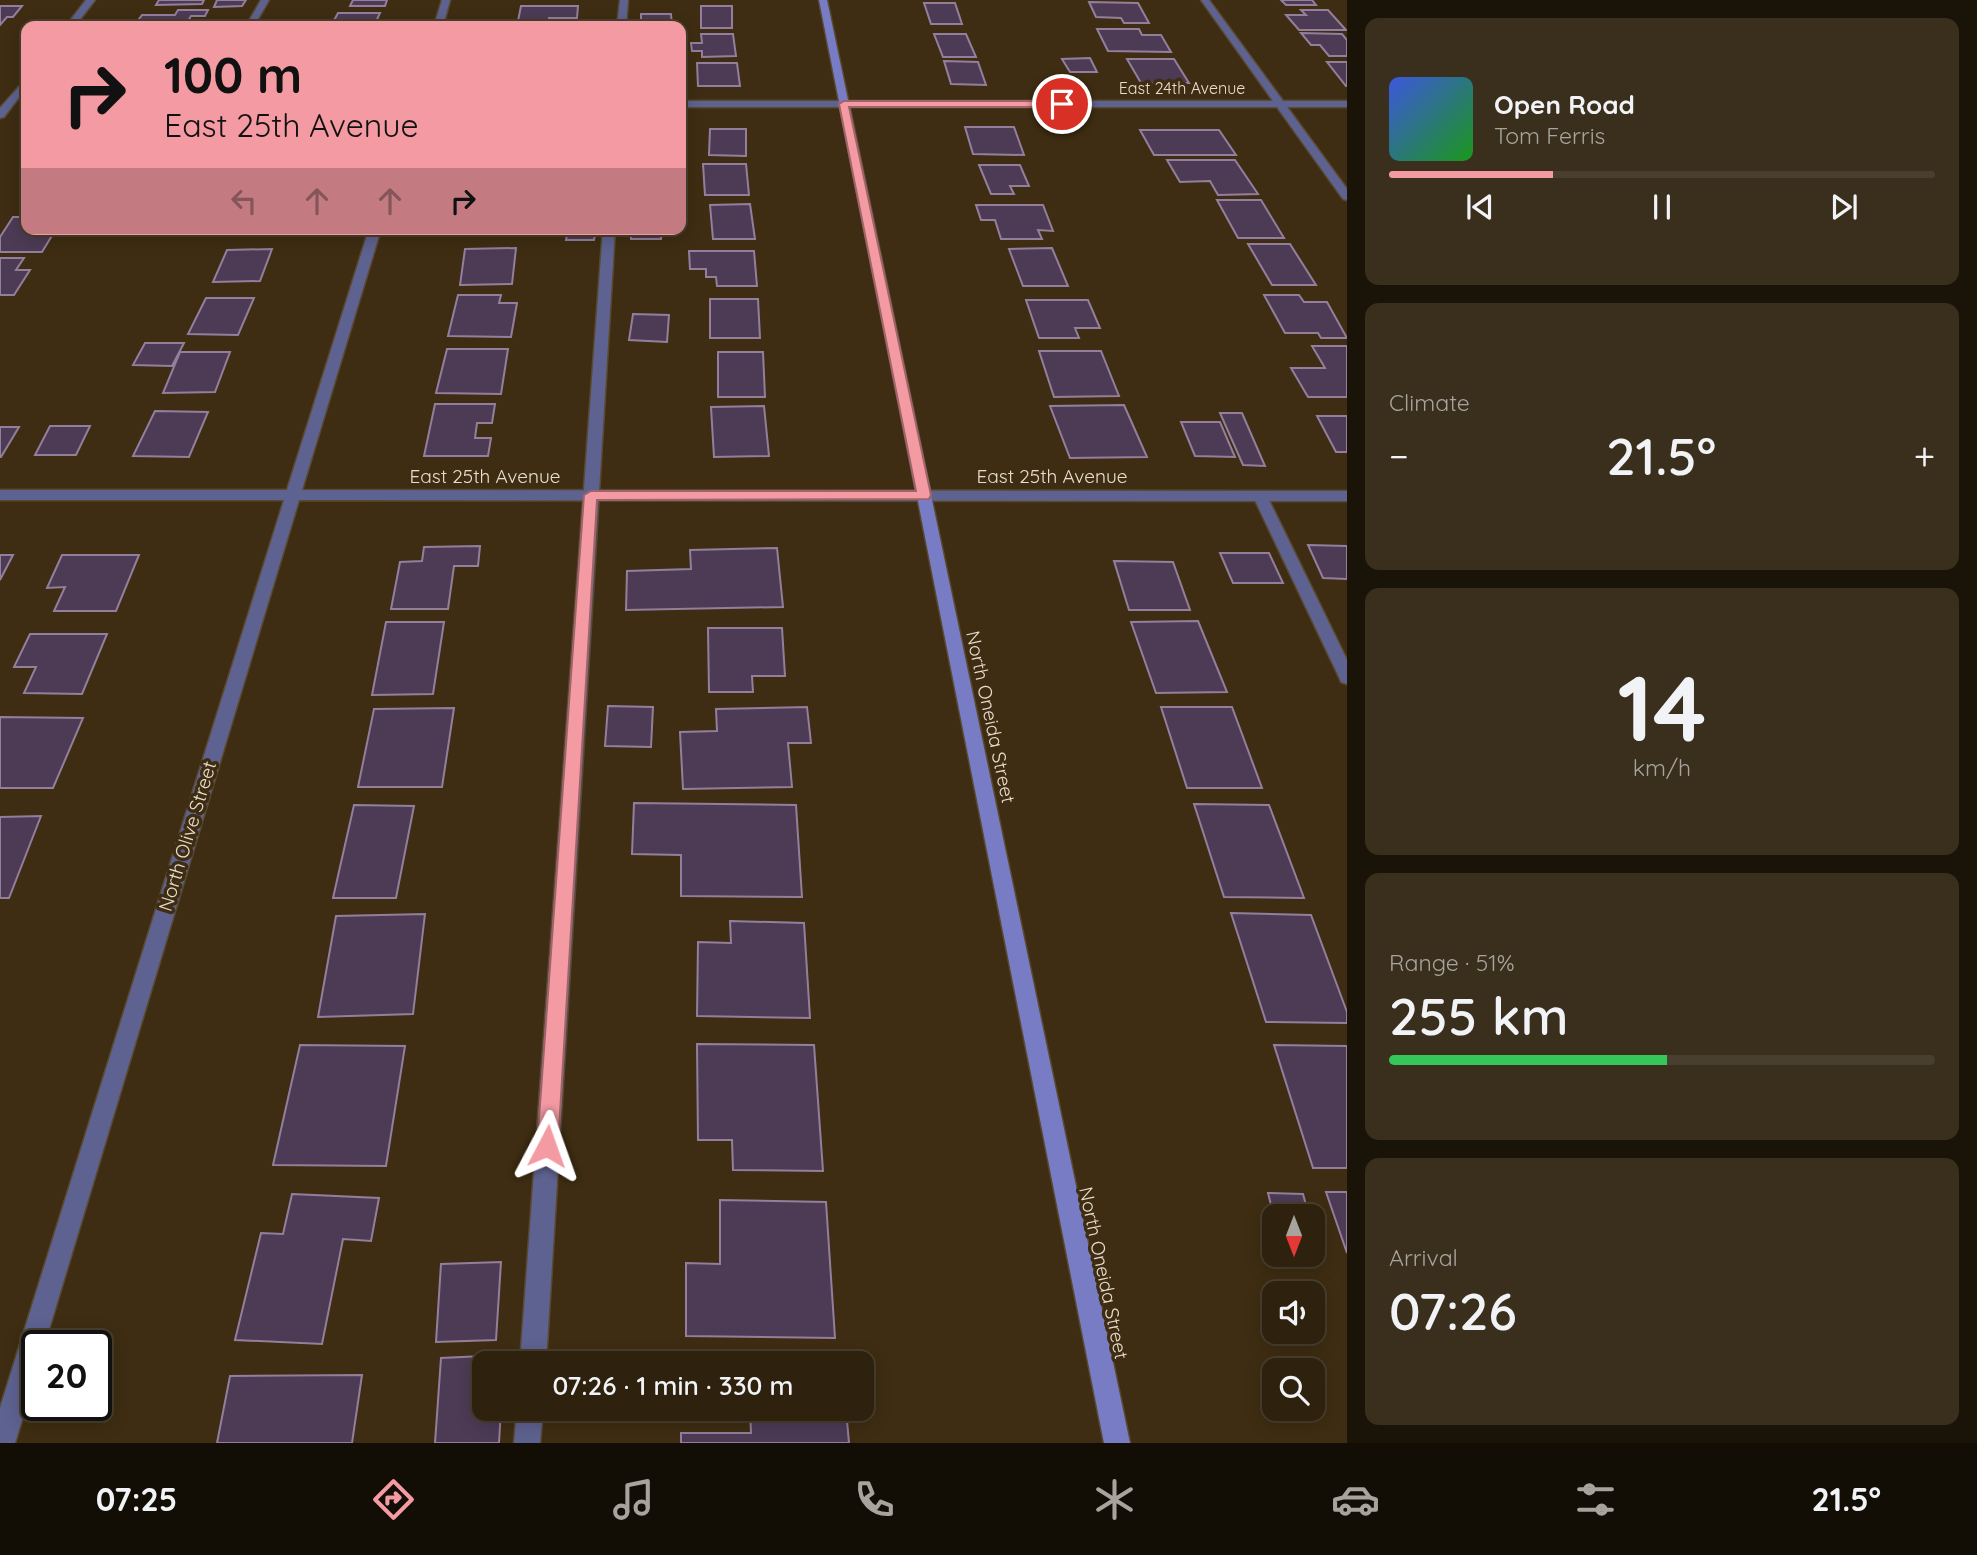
<!DOCTYPE html>
<meta charset="utf-8">
<style>
body{margin:0;font-family:Quicksand,sans-serif;background:#3a2f1c;color:#f1f3f6;height:100vh;display:flex;flex-direction:column;font-size:26px;white-space:nowrap}
*{box-sizing:border-box;margin:0}
p{font-size:23px;color:#a7a49e}
.icon{flex:none;width:38px;height:38px;fill:none;stroke:currentColor;stroke-width:2;stroke-linecap:round;stroke-linejoin:round}
.map{position:relative;flex:1;overflow:hidden}
.side{display:flex;flex-direction:column;gap:18px;padding:18px;background:#191308;width:630px}
.side>*{flex:none}
.top-card{position:absolute;left:21px;top:21px;width:665px;height:214px;border-radius:14px;box-shadow:0 4px 18px #0003,0 0 0 2px #493f2e;background:#f49aa2;color:#111;overflow:hidden}
.needle{width:46px;rotate:180deg}
.fabs{position:absolute;left:1262px;top:1204px;display:grid;gap:14px}
.fabs a{display:grid;place-items:center;width:63px;height:63px;border-radius:14px;background:#2e220e;box-shadow:0 4px 18px #0003,0 0 0 2px #493f2e;font-size:35px}
.speed{position:absolute;left:21px;top:1330px;display:flex;gap:14px;font-size:35px;font-weight:700;text-align:center}
.speed>*{display:grid;place-content:center;width:91px;height:91px;border-radius:50%;background:#2e220e;box-shadow:0 4px 18px #0003,0 0 0 2px #493f2e;line-height:1}
.speed .limit{border:4px solid #111;border-radius:10px;background:#fff;color:#111}
.pin{position:absolute;display:grid;place-items:center;width:60px;height:60px;color:#fff;margin:-30px;border:4px solid #fff;border-radius:50%;box-shadow:0 2px 7px #0007}
.me{position:absolute;width:77px;margin:-38px;rotate:4deg;stroke-linejoin:round;filter:drop-shadow(0 0 5px #0008)}
.turn{display:flex;align-items:center;gap:24px;height:147px;padding:0 28px;font-size:32px}
.turn .icon{width:91px;height:91px;stroke-width:2.5}
.turn b{display:block;font-size:49px;line-height:60px}
.lanes{display:flex;align-items:center;height:66px;padding:0 28px;background:#0003;justify-content:center;gap:35px;direction:ltr}
.lanes .off{opacity:.35}
.big{font-size:52px;font-weight:600;line-height:1.1}
.side .card{flex:1;display:flex;flex-direction:column;justify-content:center;gap:10px;min-width:0;padding:0 24px;border-radius:14px;background:#3a2f1c}
.side .dial{align-items:center;gap:0}
.dial b{font-size:91px;line-height:1}
.song{display:flex;align-items:center;gap:21px}
.cover{width:84px;height:84px;border-radius:10px;background:linear-gradient(135deg,hsl(230 70% 55%),hsl(120 70% 35%))}
.played{height:7px;border-radius:4px;background:linear-gradient(90deg,#f49aa2 30%,#493f2e 30%)}
.keys{display:flex;justify-content:space-around;direction:ltr}
.heat{display:flex;justify-content:space-between;align-items:center;font-size:38px;direction:ltr}
.charge{height:10px;border-radius:5px;background:linear-gradient(90deg,#34c759 51%,#493f2e 0)}
.trip{position:absolute;left:472px;top:1351px;width:402px;height:70px;border-radius:14px;background:#2e220e;box-shadow:0 4px 18px #0003,0 0 0 2px #493f2e;font-weight:600;line-height:70px;text-align:center}
.dock{display:flex;height:112px;justify-content:space-around;align-items:center;background:#120e06;color:#a7a49e}
.dock .icon{width:49px;height:49px}
.dock .current{color:#f49aa2}
.dock b{font-size:32px;color:#f1f3f6}
main{display:flex;flex:1;min-height:0}
.map>svg:first-child{display:block}
.building{fill:#4d3b55;stroke:#937f9c;stroke-width:2}
.lines{fill:none;stroke-linecap:round;stroke-linejoin:round}
.lane-casing{stroke:#594930;stroke-width:3}
.street-casing{stroke:#594930;stroke-width:3}
.secondary-casing{stroke:#594930;stroke-width:3}
.lane{fill:#5e6290;fill-rule:evenodd}
.street{fill:#5e6290;fill-rule:evenodd}
.secondary{fill:#777cc5;fill-rule:evenodd}
.route{fill:#f49aa2;stroke:#9f6469;stroke-width:2}
.labels{text-anchor:middle;dominant-baseline:central;stroke-width:7;stroke-linejoin:round;paint-order:stroke}
.far-street-label{font-size:16px;fill:#e9dece;stroke:#3e2d12}
.street-label{font-size:19px;fill:#e9dece;stroke:#3e2d12}
</style>
<main>
<div class="map">
<svg width="1347" height="1443" viewBox="0 0 1347 1443">
<rect width="100%" height="100%" fill="#3e2d12"/>
<path class="building" d="M159 0H204L202 4 156 5Z
M217 0H246L242 6 214 7Z
M353 0H387L385 6H350Z
M1281 0H1312L1316 5H1286Z
M1089 2 1138 3 1149 23H1124L1121 18 1096 17Z
M924 3H955L962 24H931Z
M0 6H22L13 17H7L0 25Z
M521 6H578L577 18H549L548 26H517Z
M701 6H732V28H701Z
M178 10H208L205 16H191L185 26H134L142 15H175Z
M1301 10H1328L1346 30H1299L1286 15H1306Z
M338 13H380L374 26H331Z
M641 14H671L672 26H641Z
M1097 29H1139L1142 35H1161L1171 52 1108 51Z
M1301 33 1342 34 1347 40V56H1329L1320 45H1311Z
M701 34H733L736 56 702 57V51H692L691 43H702Z
M934 34H966L976 57H943Z
M1090 58 1097 72H1070L1062 59Z
M1127 59H1174L1189 83H1141Z
M944 61 978 62 986 85 951 84Z
M1327 62H1347V86H1346Z
M697 63H737L740 86H698Z
M965 127H1014L1024 155 973 154Z
M710 129H746V156L709 155Z
M1140 130H1219L1236 155H1154Z
M1167 160H1235L1258 194 1218 195 1210 181 1180 182Z
M703 164H746L749 195H705Z
M979 165H1020L1029 186H1010L1014 194H991Z
M1217 200H1261L1284 238H1238Z
M750 204 755 239H713L710 205Z
M976 205H1043L1053 231 1038 230 1042 239H1001L995 220H981Z
M13 217H26V229H56L42 252H0V237Z
M237 229H282L280 235 234 234Z
M471 229H511L510 234 469 233Z
M568 229H596L594 240H566Z
M631 229H662L661 239H631Z
M1248 244H1290L1316 285H1272Z
M516 248 512 284 460 285 465 249Z
M1052 248 1068 286H1023L1009 249Z
M272 249 260 281 213 282 227 250Z
M689 251H754L757 286H717L716 277H706V269H690Z
M0 258H24L16 270H30L14 295H0Z
M458 295H501L499 303H517L511 337 448 336Z
M1264 295H1299L1304 302H1327L1347 338H1321L1318 333H1285Z
M206 298H254L238 335 188 334Z
M710 299H758L760 338H710Z
M1026 300H1088L1100 328H1075L1079 338H1039Z
M633 314 669 315 667 342 629 340Z
M145 343H184L172 366 133 365Z
M1312 346H1347V397H1308L1291 368H1325Z
M447 349H508L501 394 436 393Z
M1039 351H1101L1119 396 1054 397Z
M180 352H230L215 392 163 393Z
M718 352H763L765 397H718Z
M435 404H495L492 423H477L475 438H491L488 456H424Z
M1124 405 1147 457 1070 458 1050 406Z
M764 406 769 456 714 457 711 407Z
M155 411 208 412 189 457 133 456Z
M1220 413H1242L1265 466 1243 465Z
M1317 416H1347V452H1336Z
M1181 422H1220L1235 457 1195 456Z
M50 426H90L76 455H35Z
M0 427H19L1 457H0Z
M1308 545 1347 546V579L1323 578Z
M480 546 478 566H454L448 609H391L400 562 422 561 424 547Z
M777 548 783 607 626 610 627 571 691 569 690 550Z
M1220 553H1269L1283 583H1233Z
M0 555H13L0 580Z
M62 555H139L116 611H54L65 587 47 588Z
M1114 561 1173 562 1190 610H1129Z
M1198 621 1227 692 1156 693 1131 622Z
M386 622H444L433 694 372 695Z
M708 628H782L785 676H752L753 692H709Z
M30 634H107L82 694 24 693 36 667H14Z
M608 706 653 707 651 747 605 746Z
M807 707 811 743H788L792 787 683 789 680 732 717 731 716 709Z
M1161 707H1232L1262 788H1187Z
M454 708 442 787H358L374 709Z
M0 717 83 718 53 788H0Z
M634 803 796 805 802 897 681 896V855L632 854Z
M1194 804 1269 805 1304 898 1224 897Z
M354 805 414 806 396 898H333Z
M41 816 9 898H0V817Z
M1231 913 1311 915 1347 1012V1023L1266 1022Z
M425 914 413 1014 318 1017 336 916Z
M730 921 804 923 810 1018 697 1016 698 942 731 943Z
M697 1044 814 1045 823 1171 733 1170 732 1140H698Z
M300 1045 405 1046 386 1166 273 1165Z
M1274 1045 1347 1046V1168H1313Z
M1326 1192H1347V1253Z
M1268 1193 1303 1194 1309 1216 1274 1217Z
M292 1194 379 1198 371 1241 343 1239 322 1344 235 1340 261 1233 283 1234Z
M720 1200 826 1202 835 1338 686 1336V1263L720 1264Z
M1312 1229 1322 1262 1285 1259 1284 1255H1312Z
M501 1262 496 1340 436 1342 441 1264Z
M504 1355V1363H485V1409H501L499 1443H435L441 1358Z
M362 1375 352 1443H217L230 1376Z
M750 1409H846L849 1443H681V1433H751Z"/>
<g class="lines">
<defs>
<path id="lane" d="M261 0H269L254 26H246Z
M620 0H628L626 26H617Z
M603 229H615L546 1363H520Z
M1260 491 1267 496 1347 660V684L1341 682 1339 677 1253 496Z
M517 1409H543L540 1443H514Z"/>
<path id="street" d="M86 0H95L75 26H66Z
M442 0H450L443 26H434Z
M1201 0H1209L1283 101H1347V107H1287L1347 189V200L1343 199 1277 107H681V101H1273Z
M26 79V88L4 117 0 118V108Z
M369 229H381L302 490 1347 491V501L299 500 44 1346H37V1371L15 1443H0V1408L284 500H0V490H287Z"/>
<path id="secondary" d="M819 0H827L1130 1443H1104Z"/>
</defs>
<use href="#lane" class="lane-casing"/>
<use href="#street" class="street-casing"/>
<use href="#secondary" class="secondary-casing"/>
<use href="#lane" class="lane"/>
<use href="#street" class="street"/>
<use href="#secondary" class="secondary"/>
</g>
<path class="route" d="M844 101H1062L1066 104 1062 107H849L931 495 929 499 597 500 558 1146 554 1154 547 1157 540 1154 537 1146 584 495 591 491H916L839 104Z"/>
<g class="labels">
<g class="far-street-label">
<text x="1182" y="88">East 24th Avenue</text>
</g>
<g class="street-label">
<text x="485" y="476">East 25th Avenue</text>
<text x="1052" y="476">East 25th Avenue</text>
<text transform="translate(991 717) rotate(78)">North Oneida Street</text>
<text transform="translate(187 836) rotate(-73)">North Olive Street</text>
<text transform="translate(1104 1273) rotate(78)">North Oneida Street</text>
</g>
</g>
</svg>
<div class="fabs">
<a><svg class="needle" viewBox="-14 -14 28 28"><path d="M0-13l5 13h-10z" fill="#e53935"/><path d="M0 13l5-13h-10z" fill="#a7a49e"/></svg></a>
<a><svg class="icon" aria-label="sound" viewBox="0 0 24 24"><path d="M4 9h4l5-4v14l-5-4H4zM17 9q2 3 0 6"/></svg></a>
<a><svg class="icon" aria-label="search" viewBox="0 0 24 24"><circle cx="10" cy="10" r="6"/><path d="M15 15l6 6"/></svg></a>
</div>
<div class="speed"><div class="limit">20</div></div>
<div class="pin" style="left:1062px;top:104px;background:#d93025"><svg class="icon" aria-label="arrive" viewBox="0 0 24 24"><path d="M6 21V4h12l-3 4 3 4H6"/></svg></div>
<svg class="me" style="left:547px;top:1146px" viewBox="-20 -20 40 40"><path d="M0-17L14 15 0 8-14 15z" fill="#f49aa2" stroke="#fff" stroke-width="4"/></svg>
<div class="trip">07:26 · 1 min · 330 m</div>
<div class="top-card">
<div class="turn"><svg class="icon" aria-label="right" viewBox="0 0 24 24"><path d="M7 20v-9h11M14 6l5 5-5 5"/></svg><div><b>100 m</b>East 25th Avenue</div></div>
<div class="lanes"><svg class="icon off" aria-label="left" viewBox="0 0 24 24"><path d="M17 20v-9H6M10 6l-5 5 5 5"/></svg><svg class="icon off" aria-label="ahead" viewBox="0 0 24 24"><path d="M12 20V5M6 11l6-6 6 6"/></svg><svg class="icon off" aria-label="ahead" viewBox="0 0 24 24"><path d="M12 20V5M6 11l6-6 6 6"/></svg><svg class="icon" aria-label="right" viewBox="0 0 24 24"><path d="M7 20v-9h11M14 6l5 5-5 5"/></svg></div>
</div>
</div>
<section class="side">
<div class="card">
<div class="song"><i class="cover"></i><div><b>Open Road</b><p>Tom Ferris</p></div></div>
<div class="played"></div>
<div class="keys"><svg class="icon" aria-label="previous" viewBox="0 0 24 24"><path d="M18 5L8 12l10 7zM5 5v14"/></svg><svg class="icon" aria-label="pause" viewBox="0 0 24 24"><path d="M8 5v14M16 5v14"/></svg><svg class="icon" aria-label="next" viewBox="0 0 24 24"><path d="M6 5l10 7-10 7zM19 5v14"/></svg></div>
</div>
<div class="card"><p>Climate</p>
<div class="heat"><a>−</a><b class="big">21.5°</b><a>+</a></div>
</div>
<div class="card dial"><b>14</b><p>km/h</p></div>
<div class="card"><p>Range · 51%</p><b class="big">255 km</b><div class="charge"></div></div>
<div class="card"><p>Arrival</p><b class="big">07:26</b></div>
</section>
</main>
<nav class="dock">
<b>07:25</b>
<svg class="icon current" aria-label="directions" viewBox="0 0 24 24"><path d="M12 3l9 9-9 9-9-9zM9 14v-3h6M13 9l2 2-2 2"/></svg>
<svg class="icon" aria-label="music" viewBox="0 0 24 24"><path d="M9 18V5l10-2v13"/><circle cx="6" cy="18" r="3"/><circle cx="16" cy="16" r="3"/></svg>
<svg class="icon" aria-label="phone" viewBox="0 0 24 24"><path d="M5 4h4l2 5-3 2q2 4 5 5l2-3 5 2v4C11 20 4 13 5 4z"/></svg>
<svg class="icon" aria-label="climate" viewBox="0 0 24 24"><path d="M12 3v18M4 7l16 10M4 17L20 7"/></svg>
<svg class="icon" aria-label="car" viewBox="0 0 24 24"><path d="M5 17H2v-5l4-1 3-4h7l3 4 3 1v5h-3M9 17h6M6 11h13"/><circle cx="7" cy="17" r="2"/><circle cx="17" cy="17" r="2"/></svg>
<svg class="icon" aria-label="filters" viewBox="0 0 24 24"><path d="M4 7h16M4 17h16"/><circle cx="9" cy="7" r="2"/><circle cx="15" cy="17" r="2"/></svg>
<b>21.5°</b>
</nav>
